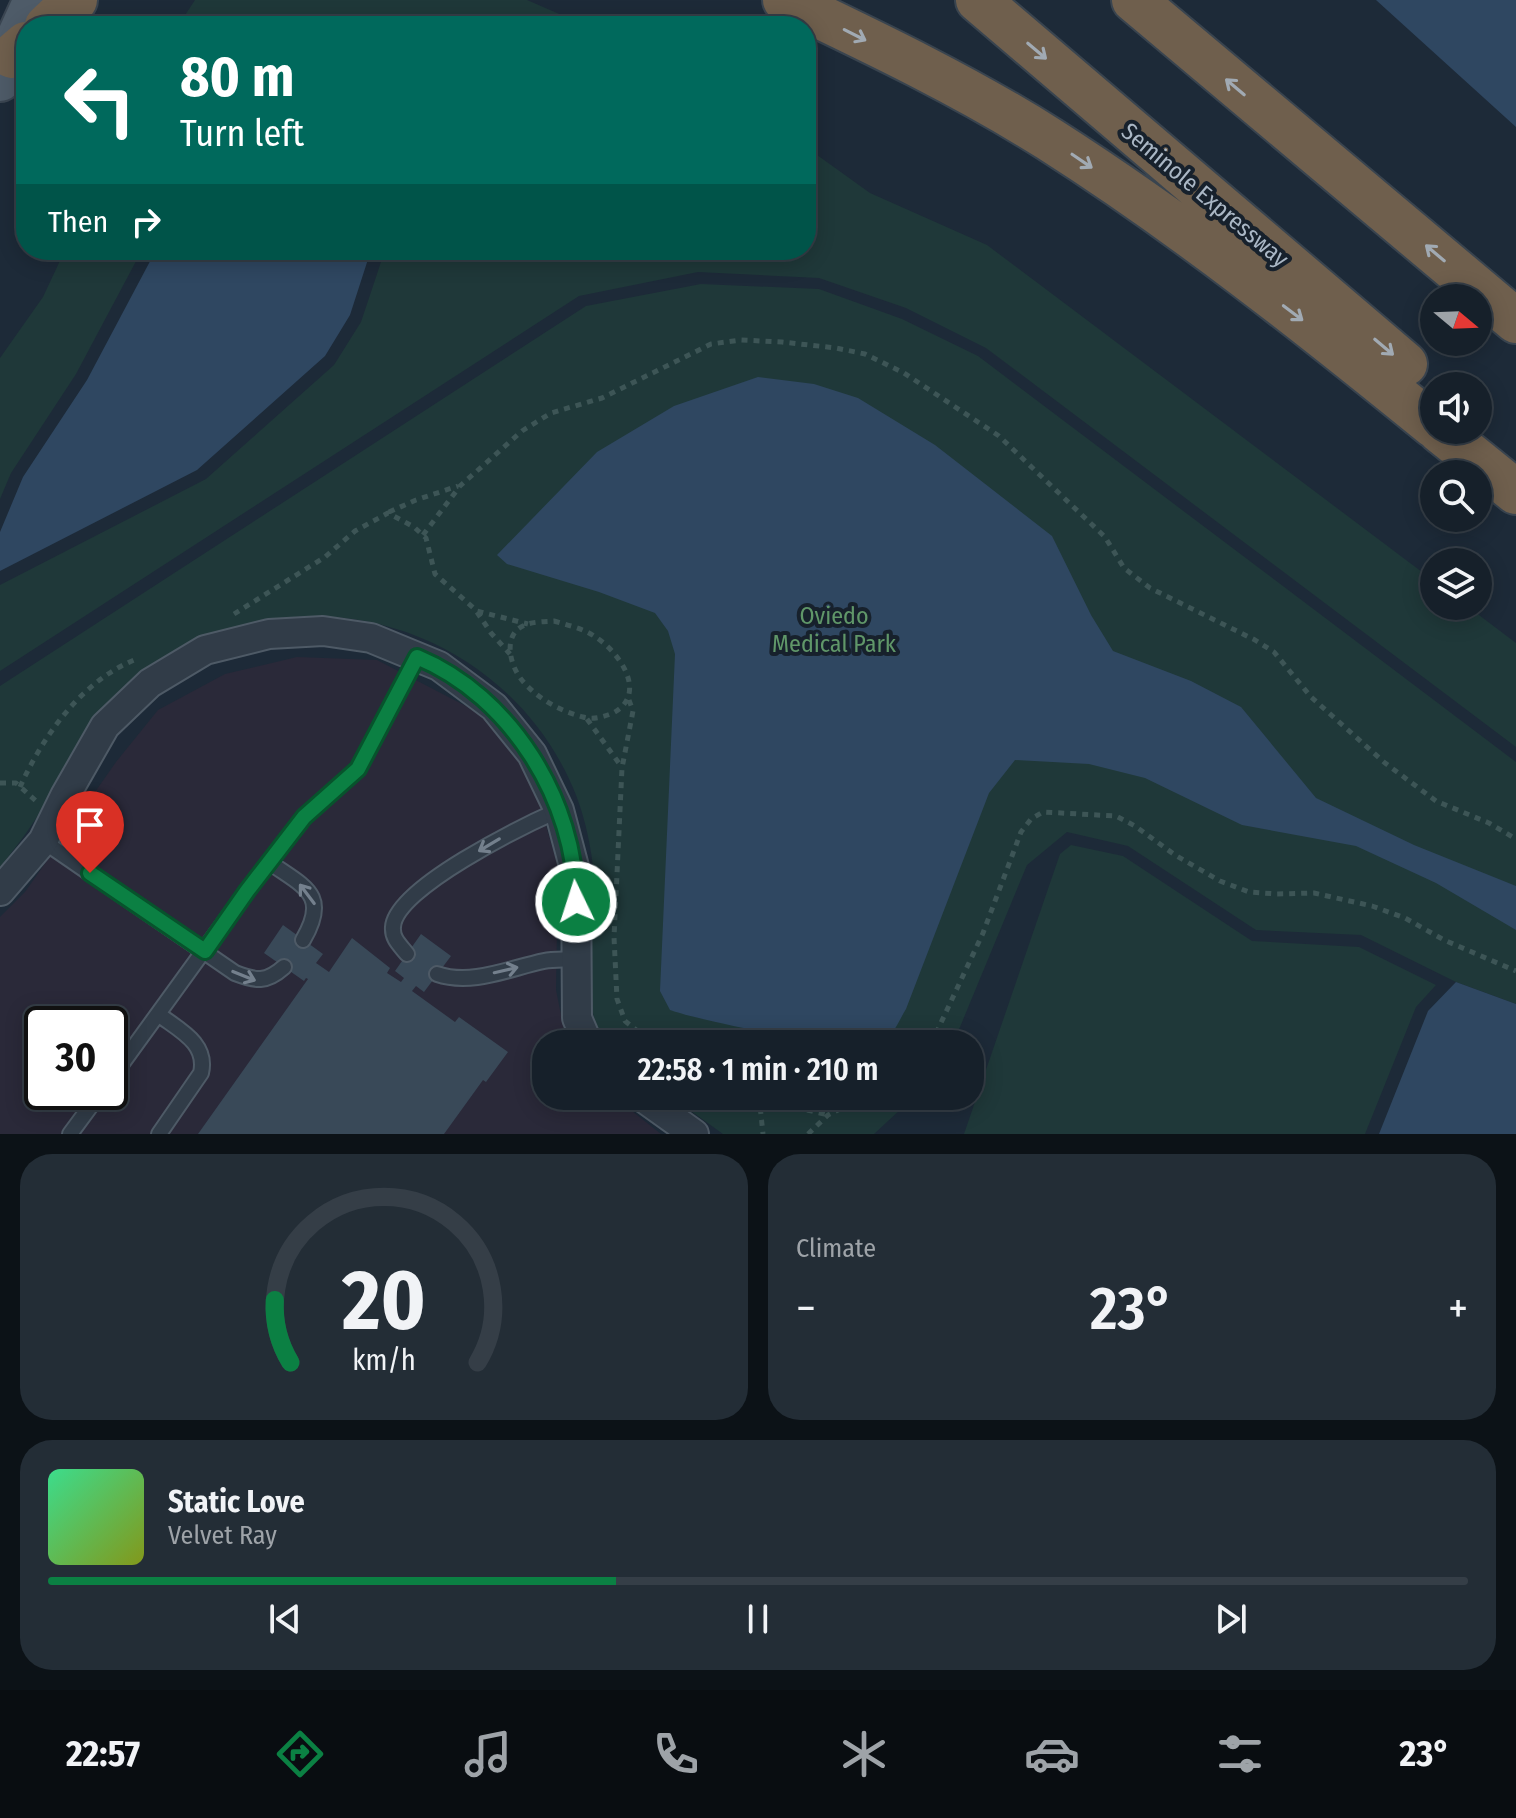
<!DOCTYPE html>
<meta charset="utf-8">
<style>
body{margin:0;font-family:"Fira Sans Condensed",sans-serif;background:#232d36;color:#f1f3f6;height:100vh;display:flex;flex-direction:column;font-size:30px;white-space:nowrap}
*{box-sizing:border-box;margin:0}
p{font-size:26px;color:#9ea3a8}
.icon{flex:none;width:44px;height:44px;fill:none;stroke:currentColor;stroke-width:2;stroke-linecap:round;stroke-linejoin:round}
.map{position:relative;height:1134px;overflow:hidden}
.sheet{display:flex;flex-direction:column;gap:20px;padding:20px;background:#0c1217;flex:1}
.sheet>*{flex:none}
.guide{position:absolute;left:16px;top:16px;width:800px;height:244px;border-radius:32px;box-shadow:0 4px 20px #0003,0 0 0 2px #353e47;background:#00695c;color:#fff;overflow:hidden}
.needle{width:52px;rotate:109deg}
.fabs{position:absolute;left:1420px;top:284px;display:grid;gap:16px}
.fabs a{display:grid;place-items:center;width:72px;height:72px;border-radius:50%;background:#16202a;box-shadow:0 4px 20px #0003,0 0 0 2px #353e47;font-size:40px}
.speed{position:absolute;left:24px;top:1006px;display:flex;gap:16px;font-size:40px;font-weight:700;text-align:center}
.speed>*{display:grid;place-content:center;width:104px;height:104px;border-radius:50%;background:#16202a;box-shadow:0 4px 20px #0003,0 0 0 2px #353e47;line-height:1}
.speed .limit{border:4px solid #111;border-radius:12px;background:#fff;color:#111}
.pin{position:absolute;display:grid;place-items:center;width:68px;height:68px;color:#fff;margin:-82px -34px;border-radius:50% 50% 50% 0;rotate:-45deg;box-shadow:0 0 8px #0007}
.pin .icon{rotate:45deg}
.me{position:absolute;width:88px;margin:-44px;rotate:356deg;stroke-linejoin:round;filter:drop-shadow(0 0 6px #0008)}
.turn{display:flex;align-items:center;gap:28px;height:168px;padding:0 32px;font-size:36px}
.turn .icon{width:104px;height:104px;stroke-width:2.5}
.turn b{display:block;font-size:56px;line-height:68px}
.then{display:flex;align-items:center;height:76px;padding:0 32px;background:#0003;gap:16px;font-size:30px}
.big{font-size:60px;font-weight:600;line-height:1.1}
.sheet .card{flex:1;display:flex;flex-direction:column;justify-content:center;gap:12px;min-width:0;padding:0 28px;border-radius:32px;background:#232d36}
.sheet .dial{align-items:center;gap:0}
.dial svg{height:208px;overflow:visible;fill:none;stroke:#353e47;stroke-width:7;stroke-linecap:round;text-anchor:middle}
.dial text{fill:#f1f3f6;stroke:none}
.song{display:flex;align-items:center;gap:24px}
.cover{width:96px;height:96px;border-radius:12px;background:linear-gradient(135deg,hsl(150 70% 55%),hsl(70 70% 35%))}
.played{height:8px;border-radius:4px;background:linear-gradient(90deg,#0b8043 40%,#353e47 40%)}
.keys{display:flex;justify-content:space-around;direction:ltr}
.heat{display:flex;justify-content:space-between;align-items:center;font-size:44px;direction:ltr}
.sheet .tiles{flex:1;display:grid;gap:20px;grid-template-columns:1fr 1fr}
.card:last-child{grid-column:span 2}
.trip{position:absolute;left:532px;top:1030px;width:452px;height:80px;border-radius:32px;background:#16202a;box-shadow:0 4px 20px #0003,0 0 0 2px #353e47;font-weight:600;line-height:80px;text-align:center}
.tabs{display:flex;height:128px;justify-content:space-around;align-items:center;background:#090d11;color:#9ea3a8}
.tabs .icon{width:56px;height:56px}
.tabs .selected{color:#0b8043}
.tabs b{font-size:36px;color:#f1f3f6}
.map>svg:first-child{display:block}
.medical{fill:#2a2939;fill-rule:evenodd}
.green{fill:#1f3839}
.water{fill:#2f4761}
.building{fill:#394958}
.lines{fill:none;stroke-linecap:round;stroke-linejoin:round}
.lane-casing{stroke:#4e5a66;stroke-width:18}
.street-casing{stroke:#4e5a66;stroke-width:32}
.primary-casing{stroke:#3a4551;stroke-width:48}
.highway-casing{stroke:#39444f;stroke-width:48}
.path{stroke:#3d5556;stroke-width:5;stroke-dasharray:6 6;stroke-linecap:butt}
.lane{stroke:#313c48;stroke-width:14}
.street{stroke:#313c48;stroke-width:28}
.primary{stroke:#4e5b68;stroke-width:44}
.highway{stroke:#6f5f4d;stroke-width:44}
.oneway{stroke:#a1aab3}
.oneway2{stroke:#74808d}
.route-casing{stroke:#07532c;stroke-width:20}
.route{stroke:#0b8043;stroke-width:14}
.labels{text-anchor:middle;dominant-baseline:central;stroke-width:8;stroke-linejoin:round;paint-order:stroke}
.street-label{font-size:24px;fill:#aab7c5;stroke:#17212c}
.park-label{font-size:24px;fill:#609769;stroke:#17212c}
</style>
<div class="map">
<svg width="1516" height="1134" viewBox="0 0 1516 1134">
<rect width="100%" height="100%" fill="#1d2a38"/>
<path class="medical" d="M297 657 377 660 489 718 533 782 558 866 556 990 567 1044H546V1096H613L661 1134H0V917L25 892 116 762 158 710 225 674ZM42 1024H110V1092H42Z"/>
<path class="green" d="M195 0H527L587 26H178Z
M806 147 870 193 987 245 1434 581V606H1467L1516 643V747L986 348 906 308 819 278 698 272 579 296 0 671V585L206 479 334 365 361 322 385 250H806Z
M65 250H142L76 374 11 473 0 499V358L43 297Z
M701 284 819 289 902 319 978 356 1516 762V1004L1456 982 1361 935 1256 930 1128 846 1067 832 1027 865 953 1044H605C576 998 598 930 594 878 592 851 586 821 576 795 521 656 366 583 223 631 183 644 130 685 99 715 81 732 61 774 49 797 35 822 18 845 0 867V686L586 306Z
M1071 845 1123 856 1252 941 1359 947 1436 985 1416 1007 1365 1134H964L1060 854Z
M670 1096H915L874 1134H723Z"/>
<path class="water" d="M1376 0H1516V127Z
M156 250H371L350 315 325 356 197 470 0 571V532L23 477 87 380Z
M758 377 814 384 858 398 935 445 1052 536 1091 615 1113 651 1191 681 1241 707 1316 798 1414 845 1516 886V930L1436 883 1356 846 1242 825 1145 778 1089 764 1015 760 989 793 906 1009C899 1020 893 1038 880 1043 856 1053 700 1021 670 1010L660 991 675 654 668 631 655 613 599 592 507 564 497 555 597 452 674 406Z
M1456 982 1516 1004V1134H1379L1428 1011Z"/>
<path class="building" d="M283 925 323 954 316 963 329 972 352 938 390 968 387 973 401 982 404 978 395 971 421 934 451 956 424 992 416 986 412 991 455 1022 459 1017 508 1052 486 1082 483 1080 444 1134H198L308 979 306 978 304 981 264 953Z"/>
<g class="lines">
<defs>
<path id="lane" d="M43 841 235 973C256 981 266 983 284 967
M269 862C304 887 330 894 303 940
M407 954C400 945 392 939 393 927 395 888 525 825 559 810
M437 974C472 986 510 968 544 961 554 959 566 960 576 959
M158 1014C179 1030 208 1043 201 1073L159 1134
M110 1080 247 891 304 817 358 769 417 657
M70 1134 101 1092"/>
<path id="street" d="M0 891 43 841 65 796 105 726 150 683 205 650 269 634 323 631 371 638 439 666 494 707 532 754 559 810 576 874 577 1018 588 1044
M641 1096 694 1134"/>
<path id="primary" d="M0 79 36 0"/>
<path id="highway" d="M785 0C875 43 965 86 1049 139 1184 225 1310 325 1434 426
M978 0 1405 364
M1134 0 1516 321
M47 26 75 0
M12 56 26 44
M1439 430 1516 492"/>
</defs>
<use href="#lane" class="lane-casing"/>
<use href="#street" class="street-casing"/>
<use href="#primary" class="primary-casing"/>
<use href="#highway" class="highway-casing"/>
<path class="path" d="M389 512 416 500 458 486
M423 535 460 486 522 431 551 413 602 398 711 344 741 340 782 342 836 348 865 354 904 373 999 436 1105 537 1124 568 1150 588 1255 640 1274 652 1311 697 1385 763 1436 801 1489 823 1516 839
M477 612 491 633 510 654
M234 614 325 557 355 531 388 513 414 527 426 538 435 574 477 611 528 624
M554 621C567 625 582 628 594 636 619 651 649 694 613 713 603 717 593 720 583 717 560 711 536 698 521 679 511 666 504 641 518 629 528 621 543 622 554 621Z
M629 700 633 711 622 768 614 937 617 999 625 1021 654 1044
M587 719 621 766
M0 783H16L36 801
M20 787C43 736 81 682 134 660
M80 827 103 824 118 828
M931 1044 983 933 1021 832 1031 819 1043 812 1116 816 1135 826 1175 855 1220 881 1249 892 1277 894 1314 893 1372 906 1405 918 1444 940 1516 971
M759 1096 763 1134
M774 1096 803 1109 828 1115
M808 1134 828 1115 865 1096"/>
<use href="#lane" class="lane"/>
<use href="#street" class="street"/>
<use href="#primary" class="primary"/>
<use href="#highway" class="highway"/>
</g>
<defs><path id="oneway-shaft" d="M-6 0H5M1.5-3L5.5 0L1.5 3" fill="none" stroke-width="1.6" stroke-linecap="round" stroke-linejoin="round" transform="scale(2)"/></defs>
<g class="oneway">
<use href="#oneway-shaft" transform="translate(855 35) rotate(27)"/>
<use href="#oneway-shaft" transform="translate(1037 51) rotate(40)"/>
<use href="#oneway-shaft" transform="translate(1235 87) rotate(-140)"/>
<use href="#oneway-shaft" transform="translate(1082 161) rotate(34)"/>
<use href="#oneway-shaft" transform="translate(1435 253) rotate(-140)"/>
<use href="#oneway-shaft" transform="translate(1293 313) rotate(37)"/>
<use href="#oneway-shaft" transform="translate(1384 347) rotate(40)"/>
</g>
<g class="oneway2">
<use href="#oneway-shaft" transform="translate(489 845) rotate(149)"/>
<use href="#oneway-shaft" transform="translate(307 894) rotate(-127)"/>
<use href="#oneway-shaft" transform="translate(506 970) rotate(-13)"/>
<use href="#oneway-shaft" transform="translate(244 976) rotate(22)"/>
</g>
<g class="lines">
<defs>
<path id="route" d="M90 873 205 951 247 891 304 817 358 769 417 657C511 696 576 801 576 902"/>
</defs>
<use href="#route" class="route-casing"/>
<use href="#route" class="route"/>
</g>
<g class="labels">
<g class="street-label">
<text transform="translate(1205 195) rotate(40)">Seminole Expressway</text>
</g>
<g class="park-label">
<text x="834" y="616">Oviedo<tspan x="834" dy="28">Medical Park</tspan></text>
</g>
</g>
</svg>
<div class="fabs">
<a><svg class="needle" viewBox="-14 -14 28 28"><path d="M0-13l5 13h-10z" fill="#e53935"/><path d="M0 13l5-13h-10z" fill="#9ea3a8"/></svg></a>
<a><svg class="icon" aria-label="sound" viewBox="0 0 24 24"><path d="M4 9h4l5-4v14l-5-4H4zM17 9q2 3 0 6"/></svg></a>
<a><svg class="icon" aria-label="search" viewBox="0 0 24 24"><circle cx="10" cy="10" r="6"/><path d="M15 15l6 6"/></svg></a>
<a><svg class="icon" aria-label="layers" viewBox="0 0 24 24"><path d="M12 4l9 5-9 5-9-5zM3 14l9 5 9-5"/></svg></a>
</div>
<div class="speed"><div class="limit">30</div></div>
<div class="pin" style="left:90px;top:873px;background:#d93025"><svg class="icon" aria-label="arrive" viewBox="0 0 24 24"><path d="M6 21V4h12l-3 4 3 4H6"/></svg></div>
<svg class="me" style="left:576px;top:902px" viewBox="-20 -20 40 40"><circle r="17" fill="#0b8043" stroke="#fff" stroke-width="3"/><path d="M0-11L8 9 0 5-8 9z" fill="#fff"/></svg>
<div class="trip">22:58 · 1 min · 210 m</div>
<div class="guide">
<div class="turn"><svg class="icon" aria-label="left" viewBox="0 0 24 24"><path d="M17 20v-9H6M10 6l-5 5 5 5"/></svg><div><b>80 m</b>Turn left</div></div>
<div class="then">Then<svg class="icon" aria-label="right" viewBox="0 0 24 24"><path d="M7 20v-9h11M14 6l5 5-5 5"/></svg></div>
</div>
</div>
<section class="sheet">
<div class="tiles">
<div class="card dial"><svg viewBox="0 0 100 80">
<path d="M14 69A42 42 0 1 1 86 69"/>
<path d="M14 69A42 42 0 0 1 8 45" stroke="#0b8043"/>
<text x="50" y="56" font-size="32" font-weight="700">20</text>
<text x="50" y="72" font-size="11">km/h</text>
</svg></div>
<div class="card"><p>Climate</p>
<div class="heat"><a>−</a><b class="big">23°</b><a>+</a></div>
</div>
<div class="card">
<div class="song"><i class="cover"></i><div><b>Static Love</b><p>Velvet Ray</p></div></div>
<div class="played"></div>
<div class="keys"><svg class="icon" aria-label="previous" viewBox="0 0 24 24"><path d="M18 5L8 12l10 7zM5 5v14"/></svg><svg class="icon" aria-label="pause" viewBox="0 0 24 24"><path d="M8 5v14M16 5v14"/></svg><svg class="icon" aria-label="next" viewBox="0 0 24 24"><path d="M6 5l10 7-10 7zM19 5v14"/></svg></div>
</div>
</div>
</section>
<nav class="tabs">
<b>22:57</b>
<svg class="icon selected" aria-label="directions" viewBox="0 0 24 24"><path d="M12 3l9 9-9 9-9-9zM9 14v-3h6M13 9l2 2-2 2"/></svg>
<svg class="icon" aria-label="music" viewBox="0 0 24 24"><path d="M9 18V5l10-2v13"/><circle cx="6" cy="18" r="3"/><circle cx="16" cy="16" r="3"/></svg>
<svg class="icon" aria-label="phone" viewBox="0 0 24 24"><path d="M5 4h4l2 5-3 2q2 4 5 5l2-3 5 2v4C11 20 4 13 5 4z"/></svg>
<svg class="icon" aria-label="climate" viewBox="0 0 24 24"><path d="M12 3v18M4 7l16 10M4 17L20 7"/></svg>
<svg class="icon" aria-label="car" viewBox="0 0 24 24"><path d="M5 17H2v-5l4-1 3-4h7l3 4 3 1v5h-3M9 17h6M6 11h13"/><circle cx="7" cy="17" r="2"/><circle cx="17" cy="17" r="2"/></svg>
<svg class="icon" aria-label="filters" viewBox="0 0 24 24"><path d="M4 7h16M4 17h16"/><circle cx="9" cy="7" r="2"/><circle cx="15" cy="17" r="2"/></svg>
<b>23°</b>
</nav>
